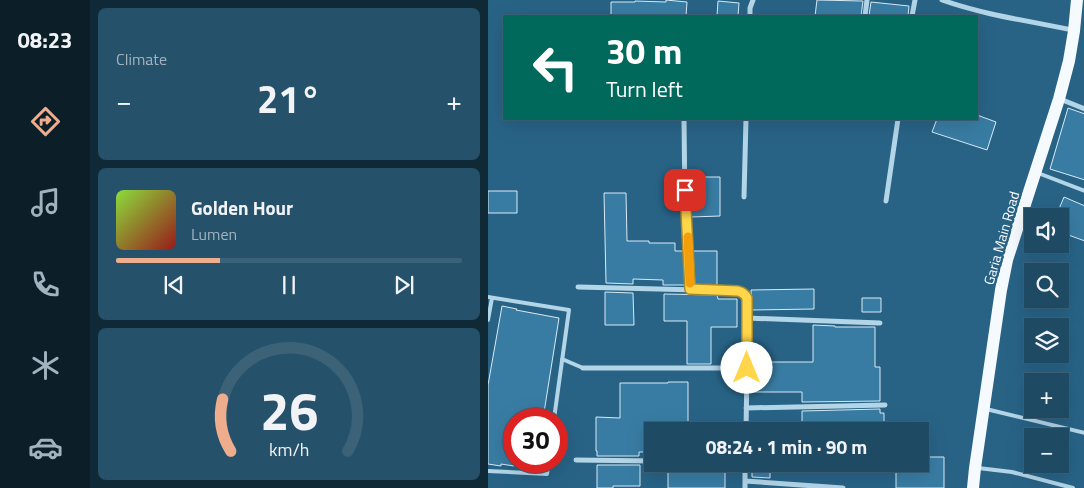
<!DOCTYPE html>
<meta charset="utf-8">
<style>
body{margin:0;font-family:"Titillium Web",sans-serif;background:#26516a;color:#f1f3f6;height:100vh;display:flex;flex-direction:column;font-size:19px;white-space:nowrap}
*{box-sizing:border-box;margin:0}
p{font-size:16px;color:#a1b3bf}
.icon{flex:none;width:28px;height:28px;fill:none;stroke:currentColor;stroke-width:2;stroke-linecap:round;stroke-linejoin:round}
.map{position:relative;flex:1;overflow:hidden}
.sheet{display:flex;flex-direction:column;gap:8px;padding:8px;background:#102937;width:398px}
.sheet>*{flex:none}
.banner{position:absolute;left:15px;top:15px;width:475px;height:105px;border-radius:0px;box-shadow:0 5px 20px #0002,0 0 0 1px #3c6278;background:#00695c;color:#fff;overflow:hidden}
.tools{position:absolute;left:536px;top:208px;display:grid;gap:10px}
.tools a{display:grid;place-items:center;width:45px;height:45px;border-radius:0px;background:#1e4a64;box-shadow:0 5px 20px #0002,0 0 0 1px #3c6278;font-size:25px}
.speed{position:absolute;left:15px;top:408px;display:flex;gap:10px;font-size:25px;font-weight:700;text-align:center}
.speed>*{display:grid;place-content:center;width:65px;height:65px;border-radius:50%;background:#1e4a64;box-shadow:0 5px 20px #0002,0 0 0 1px #3c6278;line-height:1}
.speed .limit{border:8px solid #d22;background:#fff;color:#111}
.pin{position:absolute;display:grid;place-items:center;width:42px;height:42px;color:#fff;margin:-21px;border-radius:10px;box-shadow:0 2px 8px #0006}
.me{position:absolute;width:55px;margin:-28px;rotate:0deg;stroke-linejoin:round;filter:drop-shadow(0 0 4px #0008)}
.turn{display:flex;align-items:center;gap:18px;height:105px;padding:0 20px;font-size:22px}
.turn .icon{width:65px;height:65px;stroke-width:2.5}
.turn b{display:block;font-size:35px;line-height:42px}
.big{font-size:38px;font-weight:700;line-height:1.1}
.sheet .card{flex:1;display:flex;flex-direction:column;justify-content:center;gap:8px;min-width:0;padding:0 18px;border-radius:8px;background:#26516a}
.sheet .dial{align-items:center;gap:0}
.dial svg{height:130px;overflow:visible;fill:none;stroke:#3c6278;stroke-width:7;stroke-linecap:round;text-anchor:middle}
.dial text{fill:#f1f3f6;stroke:none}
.song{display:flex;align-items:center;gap:15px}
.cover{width:60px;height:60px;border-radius:8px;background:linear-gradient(135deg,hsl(90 70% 55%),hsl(0 70% 35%))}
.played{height:5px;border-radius:2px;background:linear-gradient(90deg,#eead8d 30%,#3c6278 30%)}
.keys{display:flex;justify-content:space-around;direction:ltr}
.heat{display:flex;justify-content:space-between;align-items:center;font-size:28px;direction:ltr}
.trip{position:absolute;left:156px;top:422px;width:285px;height:50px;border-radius:0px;background:#1e4a64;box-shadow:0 5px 20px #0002,0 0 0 1px #3c6278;font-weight:700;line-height:50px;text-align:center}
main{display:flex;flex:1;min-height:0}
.tabs{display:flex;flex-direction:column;width:90px;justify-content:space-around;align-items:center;background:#0c1e28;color:#a1b3bf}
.tabs .icon{width:35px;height:35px}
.tabs .current{color:#eead8d}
.tabs b{font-size:22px;color:#f1f3f6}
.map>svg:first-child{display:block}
.building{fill:#397ca3;stroke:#d7ebf6}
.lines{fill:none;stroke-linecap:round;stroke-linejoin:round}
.service{stroke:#b3d5e8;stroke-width:4}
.minor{stroke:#b3d5e8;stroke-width:5}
.primary{stroke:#f5fafe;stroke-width:12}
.route-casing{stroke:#a68a30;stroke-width:12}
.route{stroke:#ffd54a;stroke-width:9}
.slow{stroke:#f59e0b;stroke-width:9}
.labels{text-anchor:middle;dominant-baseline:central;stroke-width:5;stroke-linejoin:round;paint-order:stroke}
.street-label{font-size:14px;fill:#fff;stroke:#286386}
</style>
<main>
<nav class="tabs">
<b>08:23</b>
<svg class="icon current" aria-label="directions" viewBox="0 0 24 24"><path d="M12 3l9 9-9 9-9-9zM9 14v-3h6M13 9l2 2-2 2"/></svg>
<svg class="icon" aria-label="music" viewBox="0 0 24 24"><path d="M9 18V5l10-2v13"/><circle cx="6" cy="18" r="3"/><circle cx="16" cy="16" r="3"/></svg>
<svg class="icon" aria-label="phone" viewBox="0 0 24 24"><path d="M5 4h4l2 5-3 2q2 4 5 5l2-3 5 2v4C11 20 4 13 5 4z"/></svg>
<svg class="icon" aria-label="climate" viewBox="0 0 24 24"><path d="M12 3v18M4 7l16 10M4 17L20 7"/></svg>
<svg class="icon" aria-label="car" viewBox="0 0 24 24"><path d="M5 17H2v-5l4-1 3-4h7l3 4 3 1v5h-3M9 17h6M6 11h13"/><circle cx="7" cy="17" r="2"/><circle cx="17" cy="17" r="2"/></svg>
</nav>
<section class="sheet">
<div class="card"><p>Climate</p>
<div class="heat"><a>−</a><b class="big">21°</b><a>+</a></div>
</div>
<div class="card">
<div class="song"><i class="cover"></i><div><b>Golden Hour</b><p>Lumen</p></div></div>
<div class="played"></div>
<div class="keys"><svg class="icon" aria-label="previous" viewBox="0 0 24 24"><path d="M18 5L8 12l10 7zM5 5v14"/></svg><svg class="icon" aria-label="pause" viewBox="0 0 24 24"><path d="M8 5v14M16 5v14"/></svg><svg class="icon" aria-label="next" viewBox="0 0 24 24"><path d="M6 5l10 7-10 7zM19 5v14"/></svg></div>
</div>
<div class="card dial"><svg viewBox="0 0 100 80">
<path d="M14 69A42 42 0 1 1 86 69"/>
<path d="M14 69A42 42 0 0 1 9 37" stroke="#eead8d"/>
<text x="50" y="56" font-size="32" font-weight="700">26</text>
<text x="50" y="72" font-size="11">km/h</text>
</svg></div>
</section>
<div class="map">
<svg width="597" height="488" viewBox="0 0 597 488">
<rect width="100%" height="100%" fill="#286386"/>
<path class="building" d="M178 0 199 2 198 16H123V2H147V1L178 2Z
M329 0 375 1 373 16H327Z
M230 1 251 3 250 16H229Z
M383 2 421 6 420 16H381Z
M580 108 597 114V180L562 169Z
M489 115 508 122 499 150 444 132 449 119H489Z
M201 177H232V216L203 217V202H201Z
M0 191H29V213H0Z
M116 193H138L139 241H161V243H187V251H196L198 285H175V280L145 279V284L118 283Z
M576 197 597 206V241L572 232V216H568Z
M205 251H229V286H207Z
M326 289V309L264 310 263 290Z
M117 292 145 293 146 325H117Z
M176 294 229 295 230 299H249V327H223V364H199V321H176Z
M374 298H393V312H374Z
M14 306 29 309 28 310 71 318 55 419H26V466L13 464V466L0 464V385Z
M325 325 347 326V327H387V367H392V401L314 402V392H265V362H325Z
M180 382H200V431H165V452H151V456H109V451H108V417L132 418V383H180Z
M392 409V413H396V431H314V411Z
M432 457H456V488H408V464H432Z
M264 464H282V478L264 477Z
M109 465H152V486H125V488H109Z
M217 468H237V488H180V469H217Z"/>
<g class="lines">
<path class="service" d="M550 173 597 191
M0 297 81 310 66 419
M0 320 4 298
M74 359 95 368
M498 409 597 433
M490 468 524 472 585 488
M0 471 59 474 61 461"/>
<path class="minor" d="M454 0C496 15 541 21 585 30
M262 16V8L265 0
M377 16 379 0
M424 16 427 0
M572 99 597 109
M196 119 197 208 200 237 203 289
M256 197 258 119
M398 201 410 119
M90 287 250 291 254 292 259 298V368
M259 318 392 323
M95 368H259L258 431
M258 408 397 405
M88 460 165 461
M257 481 355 488
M257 488V464"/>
<path class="primary" d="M485 488 487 468 513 290 519 260 571 99 581 61 586 31 589 0"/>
</g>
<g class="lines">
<defs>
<path id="route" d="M197 190 202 289 250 291C254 292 257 294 259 298V368"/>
</defs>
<use href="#route" class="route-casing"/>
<use href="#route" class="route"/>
<path class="slow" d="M200 237 202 283"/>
</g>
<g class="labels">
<g class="street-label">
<text transform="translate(513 238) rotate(-74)">Garia Main Road</text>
</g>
</g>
</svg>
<div class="tools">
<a><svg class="icon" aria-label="sound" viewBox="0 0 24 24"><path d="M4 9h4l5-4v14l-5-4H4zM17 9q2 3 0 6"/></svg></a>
<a><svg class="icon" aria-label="search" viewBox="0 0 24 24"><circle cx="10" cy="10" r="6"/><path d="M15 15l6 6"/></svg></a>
<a><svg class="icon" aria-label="layers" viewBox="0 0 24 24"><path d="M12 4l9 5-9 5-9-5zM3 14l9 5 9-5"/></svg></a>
<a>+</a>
<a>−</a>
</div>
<div class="speed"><div class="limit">30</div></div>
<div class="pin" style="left:197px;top:190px;background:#d93025"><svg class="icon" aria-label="arrive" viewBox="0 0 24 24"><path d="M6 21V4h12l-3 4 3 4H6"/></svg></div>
<svg class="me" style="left:259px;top:368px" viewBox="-20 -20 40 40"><circle r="19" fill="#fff"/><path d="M0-13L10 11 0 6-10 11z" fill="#ffd54a"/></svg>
<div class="trip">08:24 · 1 min · 90 m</div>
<div class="banner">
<div class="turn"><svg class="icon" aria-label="left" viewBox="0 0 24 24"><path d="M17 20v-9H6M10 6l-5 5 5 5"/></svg><div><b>30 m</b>Turn left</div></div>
</div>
</div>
</main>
